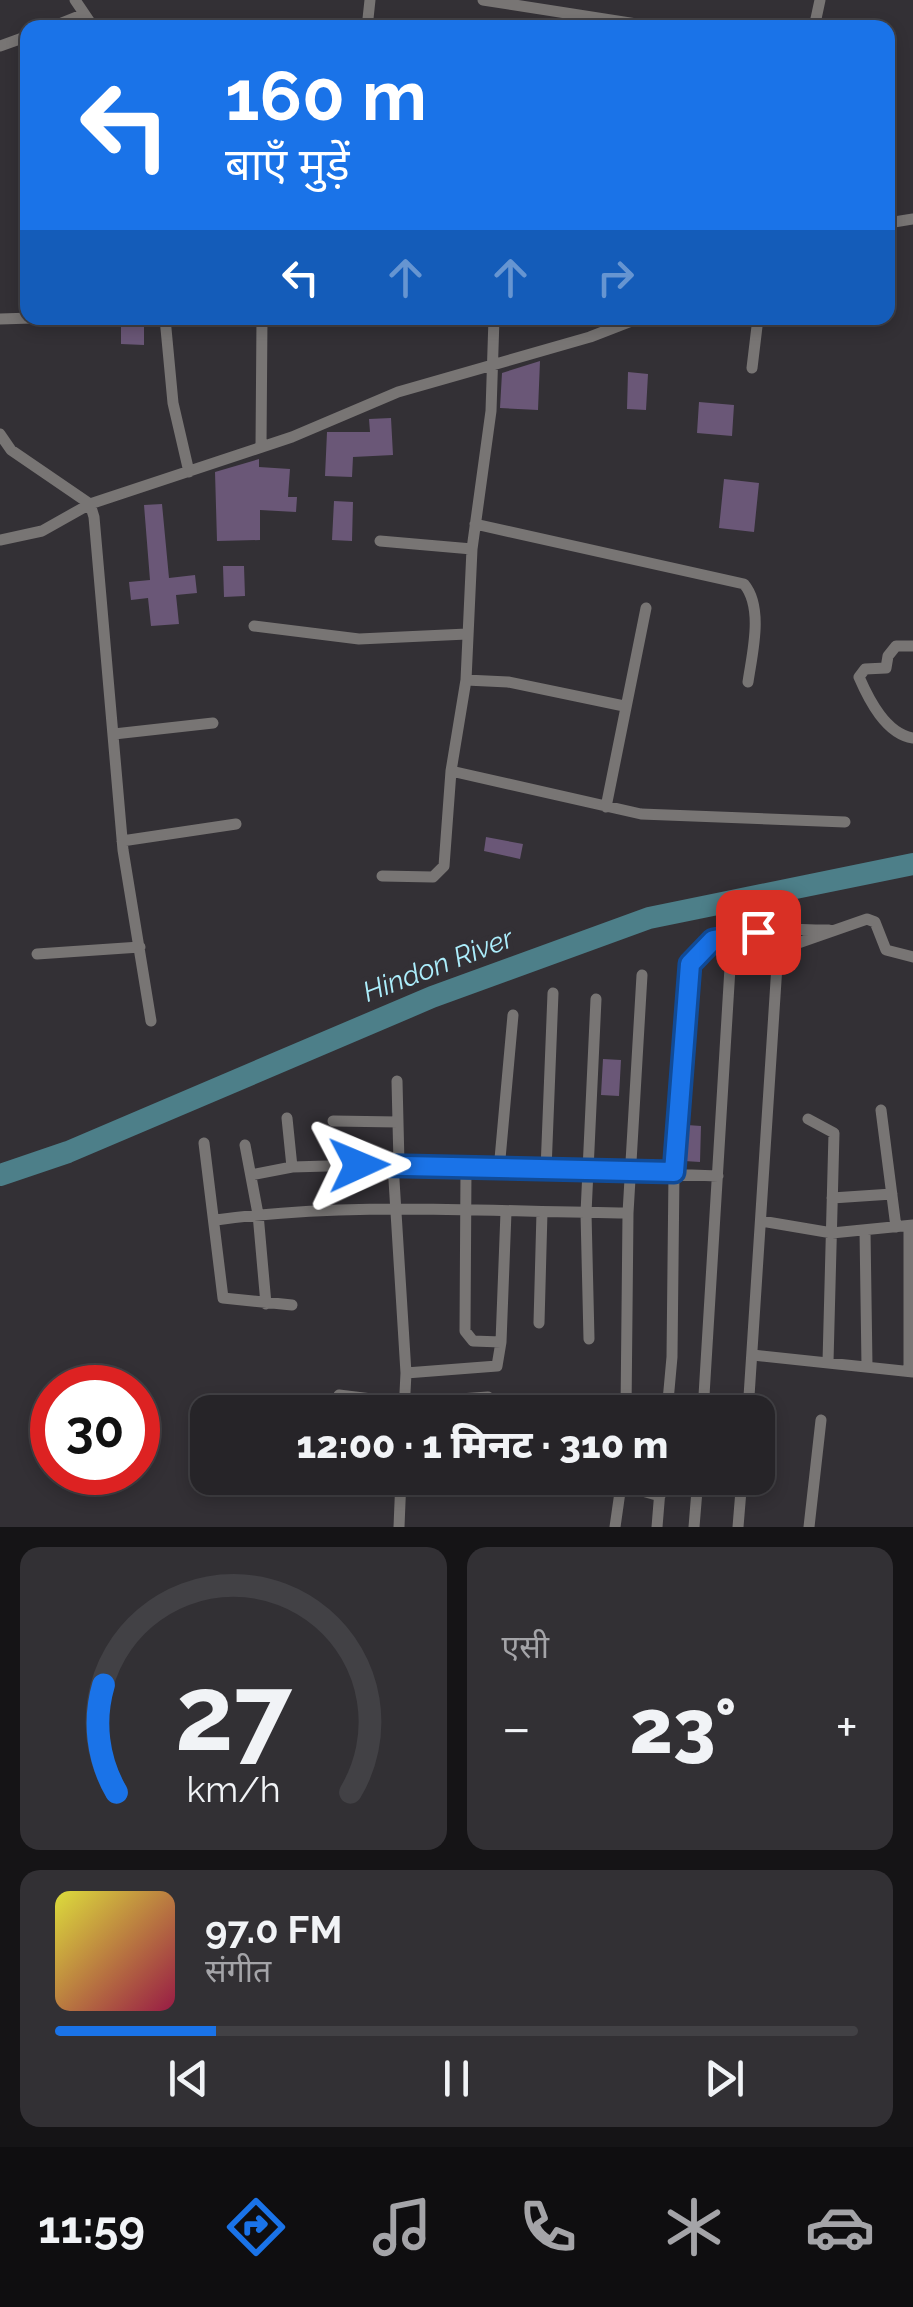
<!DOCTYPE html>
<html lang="hi">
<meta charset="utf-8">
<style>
body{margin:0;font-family:Raleway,"Noto Sans Devanagari",sans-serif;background:#323034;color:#f1f3f6;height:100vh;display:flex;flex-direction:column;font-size:38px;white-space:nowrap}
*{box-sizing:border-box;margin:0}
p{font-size:32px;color:#a4a4a8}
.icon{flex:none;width:55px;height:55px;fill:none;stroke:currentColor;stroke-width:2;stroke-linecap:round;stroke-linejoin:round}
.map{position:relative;height:1527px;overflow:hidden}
.drawer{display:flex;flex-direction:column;gap:20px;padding:20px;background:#151416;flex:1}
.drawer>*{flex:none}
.banner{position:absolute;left:20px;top:20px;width:875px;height:305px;border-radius:20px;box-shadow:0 5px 15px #0003,0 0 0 2px #424145;background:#1a73e8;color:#fff;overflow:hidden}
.speed{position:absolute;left:30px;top:1365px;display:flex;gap:20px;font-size:50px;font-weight:700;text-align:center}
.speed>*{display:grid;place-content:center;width:130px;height:130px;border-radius:50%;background:#262428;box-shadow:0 5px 15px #0003,0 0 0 2px #424145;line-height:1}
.speed .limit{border:15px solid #d22;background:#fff;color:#111}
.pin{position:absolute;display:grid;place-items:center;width:85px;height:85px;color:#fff;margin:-42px;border-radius:20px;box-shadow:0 5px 15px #0006}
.me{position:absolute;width:110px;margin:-55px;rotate:89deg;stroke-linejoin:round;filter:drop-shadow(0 0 8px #0008)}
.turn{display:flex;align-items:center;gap:35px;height:210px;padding:0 40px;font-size:45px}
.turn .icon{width:130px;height:130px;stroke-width:2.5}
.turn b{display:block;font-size:70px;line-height:85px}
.lanes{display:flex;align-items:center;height:95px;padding:0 40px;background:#0003;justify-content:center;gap:50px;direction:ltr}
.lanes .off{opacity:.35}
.big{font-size:75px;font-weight:800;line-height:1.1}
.drawer .card{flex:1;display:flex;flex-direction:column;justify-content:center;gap:15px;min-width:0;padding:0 35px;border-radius:20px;background:#323034}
.drawer .dial{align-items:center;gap:0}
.dial svg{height:260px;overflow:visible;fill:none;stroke:#424145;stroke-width:7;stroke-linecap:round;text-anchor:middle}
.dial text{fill:#f1f3f6;stroke:none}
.song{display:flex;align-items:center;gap:30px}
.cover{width:120px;height:120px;border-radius:15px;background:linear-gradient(135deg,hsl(60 70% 55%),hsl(340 70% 35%))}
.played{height:10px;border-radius:5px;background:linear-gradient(90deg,#1a73e8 20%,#424145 20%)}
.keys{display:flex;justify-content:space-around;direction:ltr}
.heat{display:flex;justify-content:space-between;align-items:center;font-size:55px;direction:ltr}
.drawer .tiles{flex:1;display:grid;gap:20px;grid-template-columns:1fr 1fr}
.card:last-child{grid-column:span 2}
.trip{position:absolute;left:190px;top:1395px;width:585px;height:100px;border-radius:20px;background:#262428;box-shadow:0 5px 15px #0003,0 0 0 2px #424145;font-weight:800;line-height:100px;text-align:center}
.dock{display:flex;height:160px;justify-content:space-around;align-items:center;background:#0f0e10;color:#a4a4a8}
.dock .icon{width:70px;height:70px}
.dock .current{color:#1a73e8}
.dock b{font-size:45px;color:#f1f3f6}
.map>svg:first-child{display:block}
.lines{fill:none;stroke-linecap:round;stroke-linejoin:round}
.river{stroke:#4d7f89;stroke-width:22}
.building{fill:#6a5777}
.minor{stroke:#787574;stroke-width:11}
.route-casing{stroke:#114b97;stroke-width:25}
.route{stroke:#1a73e8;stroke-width:18}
.labels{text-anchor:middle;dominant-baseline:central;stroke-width:10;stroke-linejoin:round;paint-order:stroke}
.water-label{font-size:28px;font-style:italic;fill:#aceefc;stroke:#333035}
</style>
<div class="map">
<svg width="913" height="1527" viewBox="0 0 913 1527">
<rect width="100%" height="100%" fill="#333035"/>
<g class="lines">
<path class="river" d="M0 1175 68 1152 432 997 649 918 913 864"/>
</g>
<path class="building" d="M121 318H144V345L121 344Z
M540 361 538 410 500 408 502 373Z
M628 372 648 374 646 410 627 409Z
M699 402 734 405 732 436 697 433Z
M391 418 393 455 353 457 352 477 325 476 327 432H370L369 419Z
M259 459V467L290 469 288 497H297L296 512 260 510V540L217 541 215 472Z
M724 479 759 483 754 532 719 528Z
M334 501 353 502 352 541 332 540Z
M162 504 169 578 195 575 197 593 176 595 179 624 151 626 148 598 131 600 129 582 150 580 144 505Z
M223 566H244L245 596 224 597Z
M486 837 523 844 520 859 484 851Z
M603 1059 621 1060 619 1096 601 1095Z
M687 1125 701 1126 700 1162 684 1161Z"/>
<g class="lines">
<path class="minor" d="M75 0 94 28
M483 0 662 28
M49 28 84 14
M367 28 370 0
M814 28 820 0
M0 46 28 36
M888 223 913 219
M165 318 173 403 189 472
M0 319 32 318
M752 368 758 318
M0 434 11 450 90 504 94 517 123 850 151 1021
M261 446 262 318
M475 524 744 584C764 608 752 654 748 682
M0 540 42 531 90 504 292 437 398 392 590 337 639 318
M380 541 472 549
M254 626 359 639 467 634
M913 646H896L888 656 886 668 865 669 859 677C869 700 886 734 913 738
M466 680 508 682 624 706
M114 734 213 723
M451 771 641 814 845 822
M606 807 646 608
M122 841 236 824
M382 876 433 877 444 866 451 771 466 680 472 549 491 411 494 318
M37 954 140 947
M397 1081 399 1164
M881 1110 896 1227
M287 1118 292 1167
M808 1119 834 1133 828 1362
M333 1121 398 1122
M204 1143 223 1298 292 1305
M245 1145 258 1214 266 1304
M393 1164 406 1373 404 1412
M466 1169 465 1331 473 1341 501 1342 506 1212
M499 1170 513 1015
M546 1170 553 993
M251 1175 292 1167 399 1164 718 1176
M832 1198 892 1194
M216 1220C351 1201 491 1212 628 1213
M761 1221 832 1233 913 1225
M865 1230 867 1366
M539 1323 542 1212
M589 1339 586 1213 596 999
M753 1355 913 1372
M909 1371V1226
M406 1373 497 1366 501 1342
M339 1395 404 1403 488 1397
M626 1412 628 1213 642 975
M667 1412 672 1357 674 1172 690 964C716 921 785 930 829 930
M703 1412 732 935
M748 1412 778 950 867 919 875 922 886 950 913 957
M621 1485 660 1496
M399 1527 401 1478
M615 1527 622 1478
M657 1527 661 1478
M694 1527 698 1478
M738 1527 742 1478
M809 1527 821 1420"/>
</g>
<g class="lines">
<defs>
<path id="route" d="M359 1165 674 1172 690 964 713 940 758 932"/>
</defs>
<use href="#route" class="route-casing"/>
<use href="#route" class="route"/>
</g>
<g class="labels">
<g class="water-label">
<text transform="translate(438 965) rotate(-21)">Hindon River</text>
</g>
</g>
</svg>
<div class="speed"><div class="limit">30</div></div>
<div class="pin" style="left:758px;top:932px;background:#d93025"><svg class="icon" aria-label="arrive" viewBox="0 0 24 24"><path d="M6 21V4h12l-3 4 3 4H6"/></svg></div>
<svg class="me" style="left:359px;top:1165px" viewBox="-20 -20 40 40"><path d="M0-17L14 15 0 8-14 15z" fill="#1a73e8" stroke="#fff" stroke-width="4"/></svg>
<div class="trip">12:00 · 1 मिनट · 310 m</div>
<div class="banner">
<div class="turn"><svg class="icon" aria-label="left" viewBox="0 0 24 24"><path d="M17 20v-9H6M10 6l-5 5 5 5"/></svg><div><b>160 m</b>बाएँ मुड़ें</div></div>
<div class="lanes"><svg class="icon" aria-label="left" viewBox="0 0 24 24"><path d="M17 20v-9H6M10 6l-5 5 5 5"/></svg><svg class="icon off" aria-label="ahead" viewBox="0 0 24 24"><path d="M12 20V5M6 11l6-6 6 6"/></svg><svg class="icon off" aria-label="ahead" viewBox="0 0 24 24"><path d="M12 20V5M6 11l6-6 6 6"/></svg><svg class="icon off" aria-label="right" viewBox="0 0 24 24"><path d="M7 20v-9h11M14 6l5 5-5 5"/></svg></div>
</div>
</div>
<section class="drawer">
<div class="tiles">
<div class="card dial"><svg viewBox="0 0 100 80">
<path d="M14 69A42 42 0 1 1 86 69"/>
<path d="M14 69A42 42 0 0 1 10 36" stroke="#1a73e8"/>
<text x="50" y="56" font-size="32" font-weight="700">27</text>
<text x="50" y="72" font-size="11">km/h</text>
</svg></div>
<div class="card"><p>एसी</p>
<div class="heat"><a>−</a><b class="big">23°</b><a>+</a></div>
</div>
<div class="card">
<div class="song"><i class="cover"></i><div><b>97.0 FM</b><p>संगीत</p></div></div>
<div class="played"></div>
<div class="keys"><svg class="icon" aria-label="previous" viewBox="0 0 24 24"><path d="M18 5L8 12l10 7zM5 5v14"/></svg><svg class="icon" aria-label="pause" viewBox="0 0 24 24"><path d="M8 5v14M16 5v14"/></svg><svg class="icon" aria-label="next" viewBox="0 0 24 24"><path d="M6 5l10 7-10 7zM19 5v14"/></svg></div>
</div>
</div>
</section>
<nav class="dock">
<b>11:59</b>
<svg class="icon current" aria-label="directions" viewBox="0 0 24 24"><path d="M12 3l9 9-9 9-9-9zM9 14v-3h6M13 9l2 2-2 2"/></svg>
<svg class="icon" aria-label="music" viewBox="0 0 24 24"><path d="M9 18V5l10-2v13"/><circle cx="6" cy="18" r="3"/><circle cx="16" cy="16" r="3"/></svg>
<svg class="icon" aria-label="phone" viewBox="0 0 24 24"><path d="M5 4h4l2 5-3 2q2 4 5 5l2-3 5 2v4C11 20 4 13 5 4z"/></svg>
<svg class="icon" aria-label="climate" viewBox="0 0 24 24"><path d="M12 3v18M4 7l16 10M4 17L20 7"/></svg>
<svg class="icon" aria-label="car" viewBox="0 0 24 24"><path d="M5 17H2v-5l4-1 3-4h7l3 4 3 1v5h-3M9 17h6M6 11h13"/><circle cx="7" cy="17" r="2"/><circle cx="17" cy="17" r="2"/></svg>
</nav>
